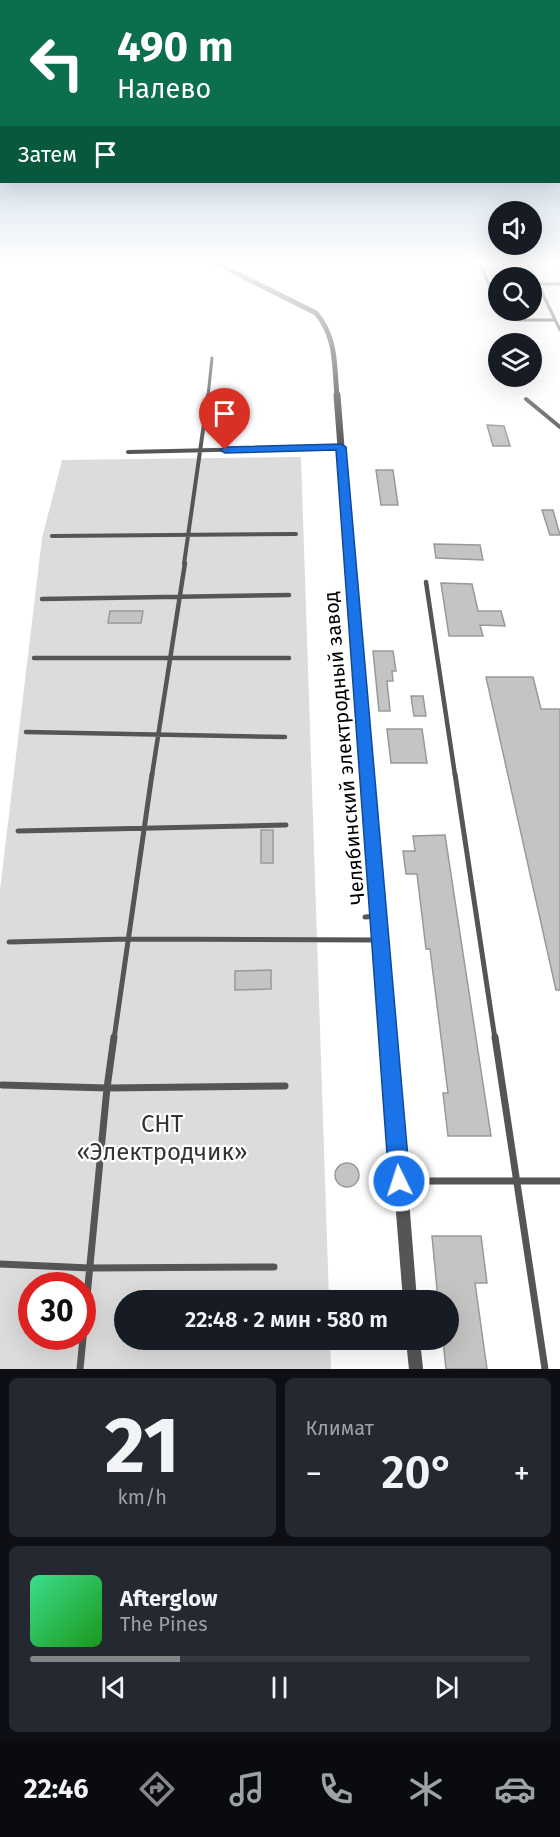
<!DOCTYPE html>
<html lang="ru">
<meta charset="utf-8">
<style>
body{margin:0;font-family:"Fira Sans",sans-serif;background:#242831;color:#f1f3f6;height:100vh;display:flex;flex-direction:column;font-size:22px;white-space:nowrap}
*{box-sizing:border-box;margin:0}
p{font-size:20px;color:#9ea1a6}
.icon{flex:none;width:33px;height:33px;fill:none;stroke:currentColor;stroke-width:2;stroke-linecap:round;stroke-linejoin:round}
.map{position:relative;height:1369px;overflow:hidden}
.drawer{display:flex;flex-direction:column;gap:9px;padding:9px;background:#0d0f14;flex:1}
.drawer>*{flex:none}
.banner{position:absolute;left:0px;top:0px;width:561px;height:183px;box-shadow:0 6px 24px #0002;background:#0b6e4f;color:#fff;overflow:hidden}
.buttons{position:absolute;left:488px;top:201px;display:grid;gap:12px}
.buttons a{display:grid;place-items:center;width:54px;height:54px;border-radius:50%;background:#171b24;box-shadow:0 6px 24px #0002;font-size:30px}
.speed{position:absolute;left:18px;top:1272px;display:flex;gap:12px;font-size:30px;font-weight:700;text-align:center}
.speed>*{display:grid;place-content:center;width:78px;height:78px;border-radius:50%;background:#171b24;box-shadow:0 6px 24px #0002;line-height:1}
.speed .limit{border:9px solid #d22;background:#fff;color:#111}
.pin{position:absolute;display:grid;place-items:center;width:51px;height:51px;color:#fff;margin:-62px -26px;border-radius:50% 50% 50% 0;rotate:-45deg;box-shadow:0 0 6px #0007}
.pin .icon{rotate:45deg}
.me{position:absolute;width:66px;margin:-33px;rotate:356deg;stroke-linejoin:round;filter:drop-shadow(0 0 4px #0008)}
.turn{display:flex;align-items:center;gap:21px;height:126px;padding:0 18px;font-size:27px}
.turn .icon{width:78px;height:78px;stroke-width:2.5}
.turn b{display:block;font-size:42px;line-height:51px}
.then{display:flex;align-items:center;height:57px;padding:0 18px;background:#0003;gap:12px;font-size:22px}
.big{font-size:45px;font-weight:600;line-height:1.1}
.drawer .card{flex:1;display:flex;flex-direction:column;justify-content:center;gap:9px;min-width:0;padding:0 21px;border-radius:9px;background:#242831}
.drawer .dial{align-items:center;gap:0}
.dial b{font-size:78px;line-height:1}
.song{display:flex;align-items:center;gap:18px}
.cover{width:72px;height:72px;border-radius:9px;background:linear-gradient(135deg,hsl(150 70% 55%),hsl(120 70% 35%))}
.played{height:6px;border-radius:3px;background:linear-gradient(90deg,#858687 30%,#363941 30%)}
.keys{display:flex;justify-content:space-around;direction:ltr}
.heat{display:flex;justify-content:space-between;align-items:center;font-size:33px;direction:ltr}
.drawer .tiles{flex:1;display:grid;gap:9px;grid-template-columns:1fr 1fr}
.card:last-child{grid-column:span 2}
.trip{position:absolute;left:114px;top:1290px;width:345px;height:60px;border-radius:30px;background:#171b24;box-shadow:0 6px 24px #0002;font-weight:600;line-height:60px;text-align:center}
.tabs{display:flex;height:96px;justify-content:space-around;align-items:center;background:#090b0e;color:#9ea1a6}
.tabs .icon{width:42px;height:42px}
.tabs .selected{color:#858687}
.tabs b{font-size:27px;color:#f1f3f6}
.map>svg:first-child{display:block}
.green{fill:#dcdcdc;fill-rule:evenodd}
.building{fill:#c4c4c4;stroke:#999;stroke-width:1.5}
.lines{fill:none;stroke-linecap:round;stroke-linejoin:round}
.lane-far4{stroke:#555;stroke-width:3}
.lane-far3{stroke:#555;stroke-width:4}
.lane-far2{stroke:#555;stroke-width:4.5}
.lane-far1{stroke:#555;stroke-width:5}
.lane{stroke:#555;stroke-width:7}
.street-far4{stroke:#555;stroke-width:5}
.street-far3{stroke:#555;stroke-width:7}
.street-far2{stroke:#555;stroke-width:9}
.street-far1{stroke:#555;stroke-width:11}
.street{stroke:#555;stroke-width:14}
.route{fill:#1a73e8;stroke:#114b97;stroke-width:1.5}
.labels{text-anchor:middle;dominant-baseline:central;stroke-width:4.5;stroke-linejoin:round;paint-order:stroke}
.street-label{font-size:20px;fill:#000;stroke:#fff}
.near-park-label{font-size:24px;fill:#333;stroke:#fff}
</style>
<div class="map">
<svg width="560" height="1369" viewBox="0 0 560 1369">
<rect width="100%" height="100%" fill="#fff"/>
<path class="green" d="M301 457 329 1300H124V1340H330L331 1369H0V890L42 538 62 460ZM32 1286H82V1336H32Z"/>
<path class="building" d="M486 261H504L511 278H492Z
M487 425 504 426 510 446H493Z
M376 470H393L398 505H381Z
M542 510H553L560 535H550Z
M434 544 480 545 483 560 436 558Z
M441 583 472 584 478 611H501L505 626 480 625 483 636H449Z
M110 611H143L141 623H108Z
M373 651H393L396 671H392L393 681H387L390 711H379Z
M486 677H533L541 709H560V990H556Z
M411 696H423L426 716H414Z
M387 729H422L427 763H391Z
M261 830H273V863H261Z
M445 835 459 927 491 1136H448L443 1093H448L430 949H426L417 874H406L403 851H415L413 836Z
M271 970V989L235 990V971Z
M335 1175a12 12 0 1 1 24 0a12 12 0 1 1-24 0Z
M432 1236H481L487 1283H475L487 1369H446L443 1340H448V1300H438Z"/>
<g class="lines">
<path class="lane-far4" d="M479 261 498 305
M527 261 560 330
M538 284H560
M501 310 518 320H555
M208 396 212 358"/>
<path class="lane-far3" d="M526 399 560 427
M128 452 341 447
M52 536 296 534
M184 564 208 395"/>
<path class="lane-far2" d="M426 582 455 775
M42 599 289 595
M34 658H289
M26 732 285 737
M152 775 185 563"/>
<path class="lane-far1" d="M455 774 495 1039
M18 831 286 825
M365 917 378 916
M9 942 128 939 379 940
M114 1039 152 774"/>
<path class="lane" d="M495 1037 545 1369
M2 1085 107 1088 285 1086
M404 1181H560
M0 1264 90 1268 274 1267
M80 1369 107 1088 114 1037"/>
<path class="street-far4" d="M212 261 316 313C337 338 334 365 337 396"/>
<path class="street-far3" d="M337 395 350 564"/>
<path class="street-far2" d="M350 563 367 775"/>
<path class="street-far1" d="M367 774 389 1039"/>
<path class="street" d="M389 1037 410 1300
M413 1340 416 1369"/>
</g>
<linearGradient id="sky" x2="0" y2="1"><stop stop-color="#8cadcc"/><stop offset="0.58" stop-color="#fff"/><stop offset="1" stop-color="#fff" stop-opacity="0"/></linearGradient>
<rect width="560" height="453" fill="url(#sky)"/>
<path class="route" d="M341 444 346 447 410 1181 406 1188 399 1191 392 1188 389 1181 336 450 225 453 220 450 225 447Z"/>
<g class="labels">
<g class="street-label">
<text transform="translate(344 748) rotate(-95)">Челябинский электродный завод</text>
</g>
<g class="near-park-label">
<text x="162" y="1124">СНТ<tspan x="162" dy="28">«Электродчик»</tspan></text>
</g>
</g>
</svg>
<div class="buttons">
<a><svg class="icon" aria-label="sound" viewBox="0 0 24 24"><path d="M4 9h4l5-4v14l-5-4H4zM17 9q2 3 0 6"/></svg></a>
<a><svg class="icon" aria-label="search" viewBox="0 0 24 24"><circle cx="10" cy="10" r="6"/><path d="M15 15l6 6"/></svg></a>
<a><svg class="icon" aria-label="layers" viewBox="0 0 24 24"><path d="M12 4l9 5-9 5-9-5zM3 14l9 5 9-5"/></svg></a>
</div>
<div class="speed"><div class="limit">30</div></div>
<div class="pin" style="left:225px;top:450px;background:#d93025"><svg class="icon" aria-label="arrive" viewBox="0 0 24 24"><path d="M6 21V4h12l-3 4 3 4H6"/></svg></div>
<svg class="me" style="left:399px;top:1181px" viewBox="-20 -20 40 40"><circle r="17" fill="#1a73e8" stroke="#fff" stroke-width="3"/><path d="M0-11L8 9 0 5-8 9z" fill="#fff"/></svg>
<div class="trip">22:48 · 2 мин · 580 m</div>
<div class="banner">
<div class="turn"><svg class="icon" aria-label="left" viewBox="0 0 24 24"><path d="M17 20v-9H6M10 6l-5 5 5 5"/></svg><div><b>490 m</b>Налево</div></div>
<div class="then">Затем<svg class="icon" aria-label="arrive" viewBox="0 0 24 24"><path d="M6 21V4h12l-3 4 3 4H6"/></svg></div>
</div>
</div>
<section class="drawer">
<div class="tiles">
<div class="card dial"><b>21</b><p>km/h</p></div>
<div class="card"><p>Климат</p>
<div class="heat"><a>−</a><b class="big">20°</b><a>+</a></div>
</div>
<div class="card">
<div class="song"><i class="cover"></i><div><b>Afterglow</b><p>The Pines</p></div></div>
<div class="played"></div>
<div class="keys"><svg class="icon" aria-label="previous" viewBox="0 0 24 24"><path d="M18 5L8 12l10 7zM5 5v14"/></svg><svg class="icon" aria-label="pause" viewBox="0 0 24 24"><path d="M8 5v14M16 5v14"/></svg><svg class="icon" aria-label="next" viewBox="0 0 24 24"><path d="M6 5l10 7-10 7zM19 5v14"/></svg></div>
</div>
</div>
</section>
<nav class="tabs">
<b>22:46</b>
<svg class="icon selected" aria-label="directions" viewBox="0 0 24 24"><path d="M12 3l9 9-9 9-9-9zM9 14v-3h6M13 9l2 2-2 2"/></svg>
<svg class="icon" aria-label="music" viewBox="0 0 24 24"><path d="M9 18V5l10-2v13"/><circle cx="6" cy="18" r="3"/><circle cx="16" cy="16" r="3"/></svg>
<svg class="icon" aria-label="phone" viewBox="0 0 24 24"><path d="M5 4h4l2 5-3 2q2 4 5 5l2-3 5 2v4C11 20 4 13 5 4z"/></svg>
<svg class="icon" aria-label="climate" viewBox="0 0 24 24"><path d="M12 3v18M4 7l16 10M4 17L20 7"/></svg>
<svg class="icon" aria-label="car" viewBox="0 0 24 24"><path d="M5 17H2v-5l4-1 3-4h7l3 4 3 1v5h-3M9 17h6M6 11h13"/><circle cx="7" cy="17" r="2"/><circle cx="17" cy="17" r="2"/></svg>
</nav>
